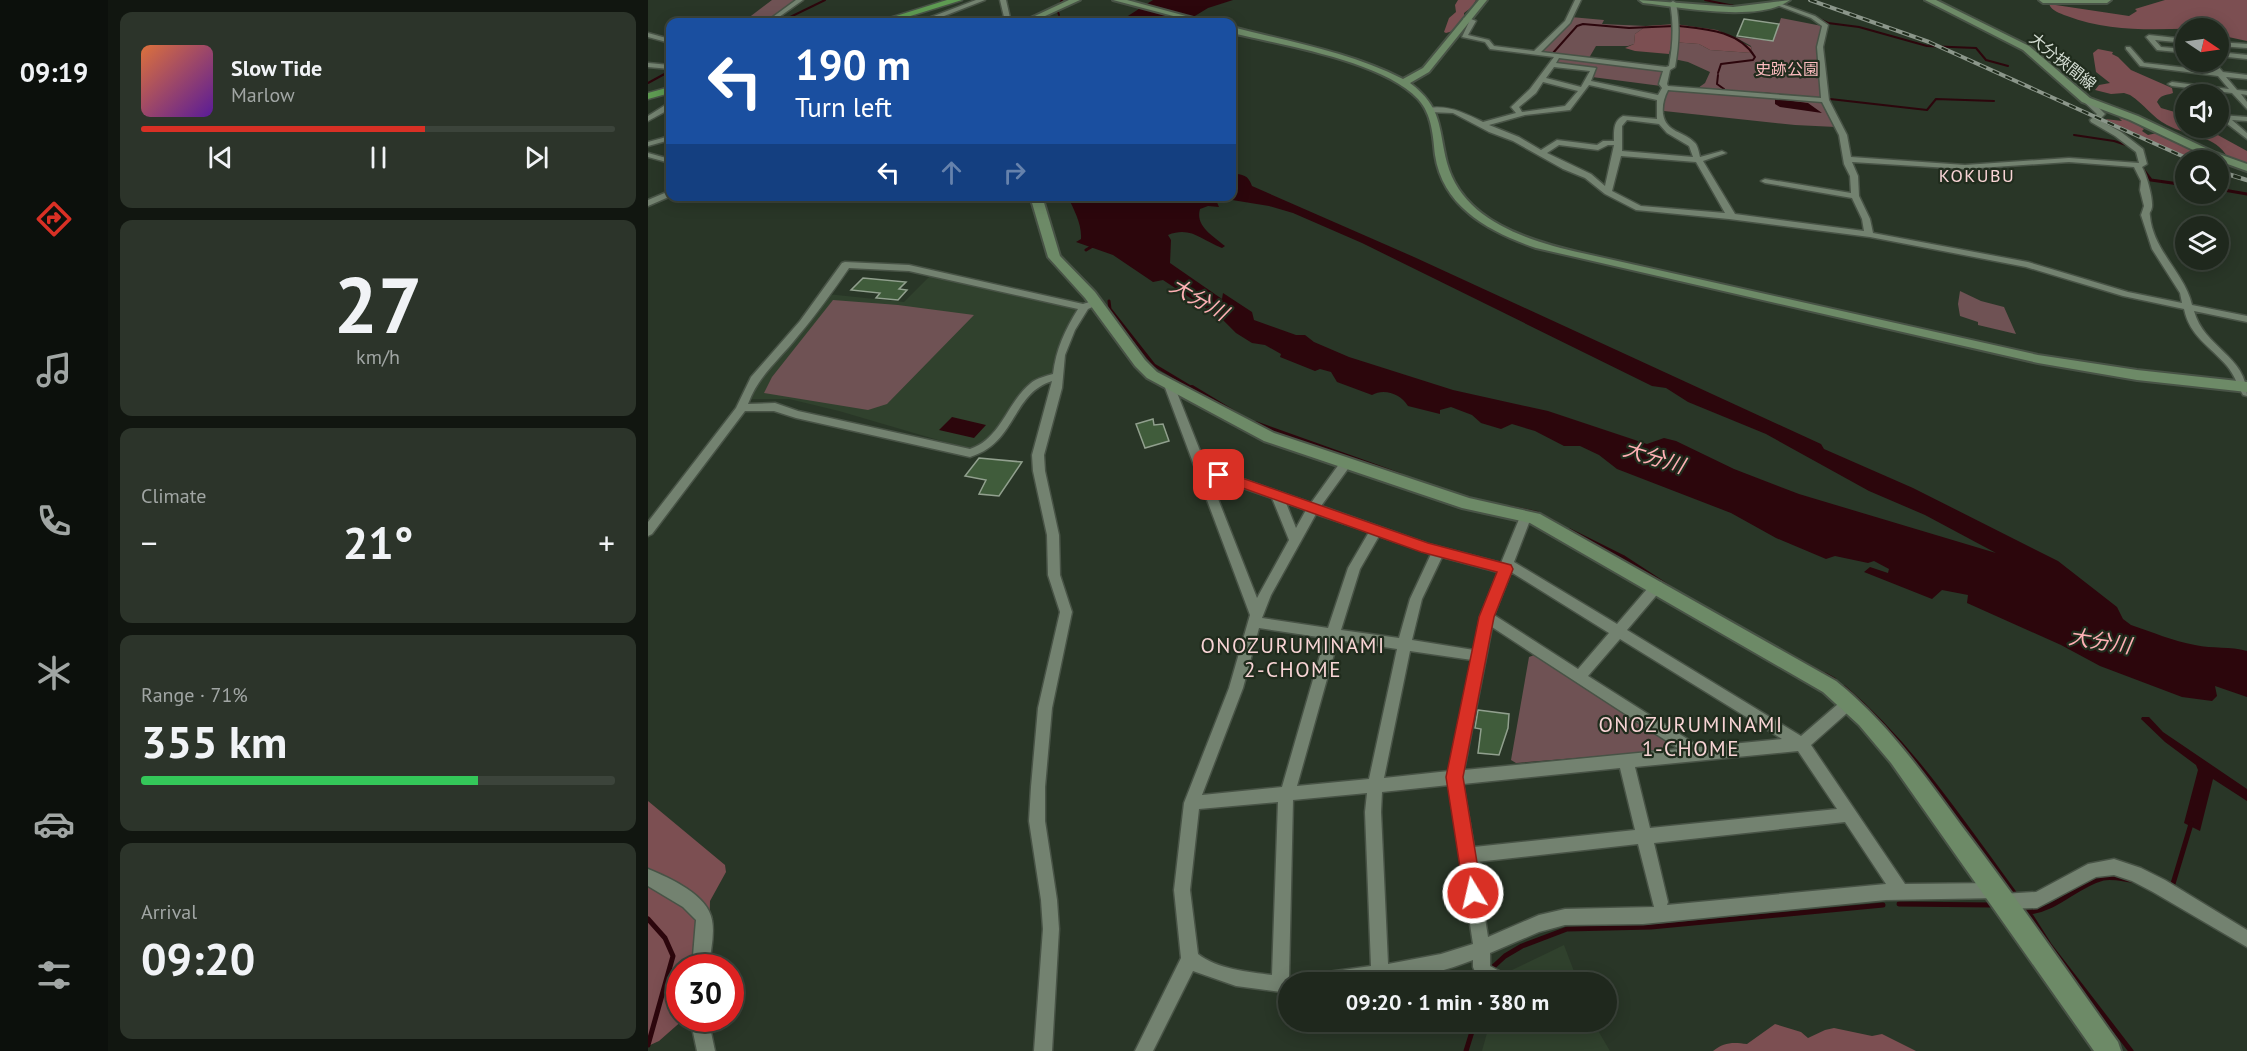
<!DOCTYPE html>
<meta charset="utf-8">
<style>
body{margin:0;font-family:"PT Sans","Noto Sans JP",sans-serif;background:#2c342a;color:#f1f3f6;height:100vh;display:flex;flex-direction:column;font-size:22px;white-space:nowrap}
*{box-sizing:border-box;margin:0}
p{font-size:20px;color:#a1a6a4}
.icon{flex:none;width:33px;height:33px;fill:none;stroke:currentColor;stroke-width:2;stroke-linecap:round;stroke-linejoin:round}
.map{position:relative;flex:1;overflow:hidden}
.details{display:flex;flex-direction:column;gap:12px;padding:12px;background:#111610;width:540px}
.details>*{flex:none}
.banner{position:absolute;left:18px;top:18px;width:570px;height:183px;border-radius:12px;box-shadow:0 3px 15px #0003,0 0 0 2px #3c443b;background:#1a4fa0;color:#fff;overflow:hidden}
.needle{width:39px;rotate:103deg}
.controls{position:absolute;left:1527px;top:18px;display:grid;gap:12px}
.controls a{display:grid;place-items:center;width:54px;height:54px;border-radius:50%;background:#1f281d;box-shadow:0 3px 15px #0003,0 0 0 2px #3c443b;font-size:30px}
.speed{position:absolute;left:18px;top:954px;display:flex;gap:12px;font-size:30px;font-weight:700;text-align:center}
.speed>*{display:grid;place-content:center;width:78px;height:78px;border-radius:50%;background:#1f281d;box-shadow:0 3px 15px #0003,0 0 0 2px #3c443b;line-height:1}
.speed .limit{border:9px solid #d22;background:#fff;color:#111}
.pin{position:absolute;display:grid;place-items:center;width:51px;height:51px;color:#fff;margin:-26px;border-radius:12px;box-shadow:0 3px 9px #0006}
.me{position:absolute;width:66px;margin:-33px;rotate:351deg;stroke-linejoin:round;filter:drop-shadow(0 0 4px #0008)}
.turn{display:flex;align-items:center;gap:21px;height:126px;padding:0 30px;font-size:27px}
.turn .icon{width:78px;height:78px;stroke-width:2.5}
.turn b{display:block;font-size:42px;line-height:51px}
.lanes{display:flex;align-items:center;height:57px;padding:0 30px;background:#0003;justify-content:center;gap:30px;direction:ltr}
.lanes .off{opacity:.35}
.big{font-size:45px;font-weight:600;line-height:1.1}
.details .tile{flex:1;display:flex;flex-direction:column;justify-content:center;gap:9px;min-width:0;padding:0 21px;border-radius:12px;background:#2c342a}
.details .dial{align-items:center;gap:0}
.dial b{font-size:78px;line-height:1}
.song{display:flex;align-items:center;gap:18px}
.cover{width:72px;height:72px;border-radius:9px;background:linear-gradient(135deg,hsl(20 70% 55%),hsl(270 70% 35%))}
.played{height:6px;border-radius:3px;background:linear-gradient(90deg,#d93025 60%,#3c443b 60%)}
.keys{display:flex;justify-content:space-around;direction:ltr}
.heat{display:flex;justify-content:space-between;align-items:center;font-size:33px;direction:ltr}
.charge{height:9px;border-radius:4px;background:linear-gradient(90deg,#34c759 71%,#3c443b 0)}
.trip{position:absolute;left:630px;top:972px;width:339px;height:60px;border-radius:30px;background:#1f281d;box-shadow:0 3px 15px #0003,0 0 0 2px #3c443b;font-weight:600;line-height:60px;text-align:center}
main{display:flex;flex:1;min-height:0}
.menu{display:flex;flex-direction:column;width:108px;justify-content:space-around;align-items:center;background:#0c100c;color:#a1a6a4}
.menu .icon{width:42px;height:42px}
.menu .selected{color:#d93025}
.menu b{font-size:27px;color:#f1f3f6}
.map>svg:first-child{display:block}
.built{fill:#30412d}
.green{fill:#6f5254}
.forest{fill:#7c4f52}
.water{fill:#2c060c;fill-rule:evenodd}
.lines{fill:none;stroke-linecap:round;stroke-linejoin:round}
.stream-far3{stroke:#2c060c;stroke-width:2}
.stream-far2{stroke:#2c060c;stroke-width:3}
.stream-far1{stroke:#2c060c;stroke-width:4}
.stream{stroke:#2c060c;stroke-width:5}
.building{fill:#405c3b;stroke:#91a08e;stroke-width:1.5}
.street-casing{stroke:#485346;stroke-width:3}
.secondary-casing{stroke:#485346;stroke-width:4}
.highway-casing{stroke:#485346;stroke-width:3}
.street{fill:#738270;fill-rule:evenodd}
.secondary{fill:#6d8a67;fill-rule:evenodd}
.highway{fill:#5e9b52;fill-rule:evenodd}
.rail-far1-casing{stroke:#8b968a;stroke-width:4}
.rail-casing{stroke:#8b968a;stroke-width:4.5}
.rail-far1{stroke:#202c1d;stroke-width:2;stroke-dasharray:7;stroke-linecap:butt}
.rail{stroke:#202c1d;stroke-width:3;stroke-dasharray:8;stroke-linecap:butt}
.route{fill:#d93025;stroke:#8d1f18;stroke-width:1.5}
.labels{text-anchor:middle;dominant-baseline:central;stroke-width:4.5;stroke-linejoin:round;paint-order:stroke}
.far-street-label{font-size:16px;fill:#d4ddd3;stroke:#202c1d}
.far-park-label{font-size:16px;fill:#fabbbe;stroke:#202c1d}
.far-quarter-label{font-size:18px;letter-spacing:1.5px;fill:#f8d4d5;stroke:#202c1d}
.water-label{font-size:21px;font-style:italic;fill:#feb0b4;stroke:#202c1d}
.neighbourhood-label{font-size:21px;letter-spacing:1.5px;fill:#f8d4d5;stroke:#202c1d}
</style>
<main>
<nav class="menu">
<b>09:19</b>
<svg class="icon selected" aria-label="directions" viewBox="0 0 24 24"><path d="M12 3l9 9-9 9-9-9zM9 14v-3h6M13 9l2 2-2 2"/></svg>
<svg class="icon" aria-label="music" viewBox="0 0 24 24"><path d="M9 18V5l10-2v13"/><circle cx="6" cy="18" r="3"/><circle cx="16" cy="16" r="3"/></svg>
<svg class="icon" aria-label="phone" viewBox="0 0 24 24"><path d="M5 4h4l2 5-3 2q2 4 5 5l2-3 5 2v4C11 20 4 13 5 4z"/></svg>
<svg class="icon" aria-label="climate" viewBox="0 0 24 24"><path d="M12 3v18M4 7l16 10M4 17L20 7"/></svg>
<svg class="icon" aria-label="car" viewBox="0 0 24 24"><path d="M5 17H2v-5l4-1 3-4h7l3 4 3 1v5h-3M9 17h6M6 11h13"/><circle cx="7" cy="17" r="2"/><circle cx="17" cy="17" r="2"/></svg>
<svg class="icon" aria-label="filters" viewBox="0 0 24 24"><path d="M4 7h16M4 17h16"/><circle cx="9" cy="7" r="2"/><circle cx="15" cy="17" r="2"/></svg>
</nav>
<section class="details">
<div class="tile">
<div class="song"><i class="cover"></i><div><b>Slow Tide</b><p>Marlow</p></div></div>
<div class="played"></div>
<div class="keys"><svg class="icon" aria-label="previous" viewBox="0 0 24 24"><path d="M18 5L8 12l10 7zM5 5v14"/></svg><svg class="icon" aria-label="pause" viewBox="0 0 24 24"><path d="M8 5v14M16 5v14"/></svg><svg class="icon" aria-label="next" viewBox="0 0 24 24"><path d="M6 5l10 7-10 7zM19 5v14"/></svg></div>
</div>
<div class="tile dial"><b>27</b><p>km/h</p></div>
<div class="tile"><p>Climate</p>
<div class="heat"><a>−</a><b class="big">21°</b><a>+</a></div>
</div>
<div class="tile"><p>Range · 71%</p><b class="big">355 km</b><div class="charge"></div></div>
<div class="tile"><p>Arrival</p><b class="big">09:20</b></div>
</section>
<div class="map">
<svg width="1599" height="1051" viewBox="0 0 1599 1051">
<rect width="100%" height="100%" fill="#293627"/>
<path class="built" d="M282 276 429 309 416 332 406 361 405 375 383 382 368 399 343 435 324 450 191 411 141 399H101L103 389 179 294 256 302Z
M916 945 930 982H854L864 970Z
M842 1022H945L962 1051H834Z"/>
<path class="green" d="M124 0H149L119 22H95Z
M923 17 956 20 954 24 998 26 987 34 986 44 980 46H948L941 58 892 51Z
M1133 18 1174 26 1169 46 1174 98 1050 88 1057 83 1062 72 1040 62 1021 58 1024 42 1051 44 1062 50 1104 53 1103 46 1087 37 1125 41Z
M910 58 1016 70 1013 86 944 77 947 69 906 65Z
M1020 89 1175 101 1188 127 1147 125 1016 111 1013 102Z
M1312 291 1333 301 1356 307 1368 334 1330 325V322L1312 316 1310 304Z
M185 300 250 305 326 315 239 404 220 410 116 393 124 377Z
M889 654 1019 739 1014 751 868 763 863 760 881 657Z"/>
<path class="forest" d="M810 0H828L824 7 816 13V20L805 31 798 33 796 32 801 18 808 12 807 5Z
M1517 0H1599V41L1571 35 1570 28C1521 28 1469 35 1419 16 1411 13 1404 11 1401 4L1481 16 1489 11 1487 9Z
M1027 24 1069 30 1103 47 1104 53 1062 50 1051 44 1024 42 1021 54 987 51 977 48 986 44 987 34 998 26Z
M1450 49 1465 52 1464 54 1470 57 1483 70 1524 88 1525 93C1517 96 1513 94 1509 102L1513 108 1537 115 1538 128H1557L1599 151V167L1580 158C1568 135 1541 137 1519 125 1505 118 1496 104 1482 95L1476 93 1463 94 1447 90 1451 85 1462 83 1448 72 1445 53Z
M1471 118 1484 121 1496 129 1494 131 1500 135 1509 133 1525 138 1567 160H1548L1540 158 1457 119 1474 121Z
M0 801 77 865 78 872 62 901 60 967 32 968V1018L36 1019 11 1041 0 1046Z
M1127 1024 1153 1032 1160 1038 1177 1030 1186 1028 1224 1036 1234 1034 1268 1051H1065C1076 1042 1085 1042 1099 1044Z"/>
<path class="water" d="M505 0H585L560 8 537 22H443L448 18 472 21Z
M1130 99 1160 103 1174 113 1132 107 1127 104V99Z
M584 174C595 174 600 175 604 186L766 257 1173 444 1176 449 1265 488 1410 561 1469 607 1475 619 1483 625C1504 632 1525 641 1547 645 1565 649 1582 646 1599 651V697L1567 686 1569 696 1564 701 1534 697 1452 666 1413 645 1319 603 1320 595 1294 590 1284 599 1216 572 1222 567 1240 573 1241 569 1226 561 1220 563 1187 556 1178 559 1128 538 1083 513 969 469 951 455 932 446H916L887 431 864 424 853 429 833 423 824 415 803 407 792 410V414L760 406C753 394 736 388 724 395L689 382 683 372 672 369 667 371 632 357 633 354 617 345 604 343 588 333 574 319 515 280 505 282 465 255 428 242 433 239C434 224 426 210 420 197L584 196ZM578 199 621 206 645 213 714 243 1004 386 1018 388 1040 402 1118 434 1221 491 1277 515 1348 553 1151 494 1086 469 1028 441 1016 438 999 444 900 411 805 390 701 357 666 342 657 335H648L606 320 604 312 575 293 574 299 522 263 523 240 520 235C543 226 553 240 574 248L577 246C565 236 547 226 552 209L560 206 571 207 568 200Z
M304 417 338 425 326 438 291 430Z
M1494 717H1501L1515 732 1599 789V801L1565 779 1552 831 1536 823 1550 770 1548 765 1517 742 1493 719Z"/>
<g class="lines">
<path class="stream-far3" d="M1057 0 1091 7
M411 15 409 9 414 0
M1165 16 1180 23 1211 27 1279 46 1328 48 1338 60 1360 66
M425 18 450 21
M132 22 177 0
M1031 26C1059 29 1091 31 1107 57L1105 60 1073 64 1070 73
M905 53 929 26 935 24 981 28 1027 26
M1070 75 1069 84 1076 89
M0 83 22 71
M1111 93 1157 97
M1182 99 1279 110 1288 99 1346 101
M1426 135 1466 141 1481 146
M1492 164 1495 169"/>
<path class="stream-far2" d="M1494 168 1503 180 1538 185
M1570 189 1599 194
M438 250 448 244
M461 301 462 309 506 365 546 389"/>
<path class="stream-far1" d="M544 387 592 416
M607 423 752 475
M860 507 889 513 906 522
M921 530 975 557 1024 589
M1132 650 1179 676"/>
<path class="stream" d="M1177 675 1186 680
M1196 688C1266 748 1315 824 1369 897
M1524 887 1543 824
M1251 904 1345 905
M1375 905 1381 912C1410 909 1428 885 1455 878 1464 876 1475 879 1484 880
M1381 913 1402 946 1483 1051
M0 919 17 938 25 956 0 1045
M845 967 857 956 874 946 919 929 1003 927 1235 905
M818 1051 827 1022"/>
</g>
<path class="building" d="M1096 19 1131 24 1125 41 1089 36Z
M215 278 258 282 251 289 259 290 250 300 228 298 232 293 203 290Z
M505 419 506 425 515 424 521 441 497 448 488 424Z
M331 458 374 462 351 496 331 494 338 480 317 476Z
M830 710 861 714 860 728 851 755 830 753 833 729 827 728Z"/>
<g class="lines">
<defs>
<path id="street" d="M148 0H155L124 22H118Z
M328 0H337L291 18 327 20 356 17 352 0H358L363 22H357L356 20 338 22H270Z
M927 0H933L922 23 893 52 1018 67 1021 66C1025 45 1026 24 1022 3L1025 1 1028 3C1032 25 1031 45 1027 67L1022 70 1019 84 1020 86 1173 98 1169 47 1174 26 1163 18 1126 4 1131 3 1167 16 1180 25 1175 47 1181 100 1199 135 1203 157 1317 165 1421 158 1491 163 1488 152 1467 136 1443 122 1442 120 1449 114 1434 100 1441 98 1457 114 1451 120 1473 132 1495 149 1499 164 1494 167C1499 176 1505 198 1504 207 1503 213 1501 211 1502 216 1505 251 1537 273 1544 305L1599 316V322L1546 311C1556 348 1599 356 1599 396L1595 395C1590 386 1586 374 1579 366 1562 346 1542 337 1536 309L1475 296 1378 267 1222 237 1081 219 988 210 957 194 937 178 915 169 865 141 841 132 805 113 780 112V108C802 105 816 113 835 122L868 113 863 107 882 89 906 57 842 49 837 42 814 37 821 22 815 19 818 17 828 21 820 35 841 40 846 46 886 51 917 21ZM911 58 1015 71 1011 84 1014 88 1010 95 943 81 948 68 908 63ZM906 67 942 71 933 87 898 78ZM895 82 930 91 917 106 874 112 871 107 888 93ZM941 85 1009 100V119L975 116C965 121 966 131 966 141H955L949 145 909 140 893 150 871 137 841 125 877 115 922 110ZM1020 90 1174 102 1191 135 1196 164 1202 176 1203 193 1117 179 1113 181 1117 183 1204 198 1214 219 1216 231 1087 214 1055 161 1078 153 1074 151 1052 157C1051 153 1050 146 1047 143 1036 131 1018 133 1015 114 1014 105 1016 98 1020 90ZM979 120 1011 124 1019 133 1041 146 1045 157 974 151V126ZM911 145 950 150 960 145H966L957 186 943 174 899 153ZM973 156 1048 162 1077 213 993 206 964 191ZM1204 162 1317 169 1421 162 1486 167 1493 181 1492 190 1496 206 1493 215 1504 249 1532 293 1534 303 1480 292 1380 262 1225 233 1222 219 1211 196 1210 176Z
M0 33 22 39V43L0 37Z
M1501 35 1538 39V43L1507 40 1513 47 1538 49V53L1509 50 1498 37Z
M1570 42 1599 44V48L1570 46Z
M1478 47H1482L1496 63 1567 71 1560 62H1566L1575 72 1599 75V79L1578 77 1589 90 1599 91V95L1593 94 1599 102V109L1584 93 1524 86 1520 84 1524 82 1581 89 1570 76 1492 66 1478 49Z
M1570 52 1599 55V59L1570 56Z
M0 63 22 65V69L0 67Z
M19 104H22V109L0 121V116Z
M1573 115 1599 117V121L1584 120 1599 133V139L1573 119Z
M22 136V140L0 146V142Z
M0 153 22 159V163L0 157Z
M19 192H22L23 196 0 206V200Z
M197 262 261 265 435 304 448 300 453 303 440 309 427 330 417 355 414 388 396 455 397 471 411 535 412 575 424 612 404 708 397 787V821L409 900 411 929 404 1051H386L395 929 393 900 381 821 383 787 390 708 412 612 400 575 399 535 385 471 384 455 404 381C363 394 369 443 322 457L148 418 126 411H97L4 534 0 536V522L88 408 103 377 152 321 194 263ZM201 268 261 271 430 309C417 330 408 349 405 374 398 376 389 378 383 383 359 402 353 439 322 449L150 411 127 403 100 404C110 376 132 359 150 336 168 315 185 291 201 268Z
M521 382 526 385 558 466 663 503 694 460H702L704 463 702 466 673 506 780 544 853 563 874 512H882L884 515 866 562 969 624 1005 582H1013L1015 586 1013 590 979 630 1153 736 1197 698 1202 696 1207 698 1209 702 1207 706 1163 745 1257 884 1347 883 1353 885 1355 891 1354 894 1388 892 1440 864 1466 859 1493 868 1517 880 1599 930V947L1505 892 1484 881 1466 875 1448 877 1389 908 1356 909 1350 907 1348 901 1349 898 1238 900 995 924 917 925 891 932 842 953V966L853 972 856 978 854 982 831 981 825 967V960C771 982 721 982 665 982L667 976 673 973 723 966 717 812 719 793 645 800 641 977 646 979 648 982H640V993L588 986 545 971 505 1051H487L533 958 526 890 536 803 581 688 602 615 516 385ZM561 476 624 498 641 540 609 598ZM638 503 658 510 648 528ZM668 514 721 532 700 568 680 628 614 618 623 595ZM731 536 783 554 762 599 751 638 693 630 712 569ZM794 557 850 572 832 617 826 650 764 640 774 599ZM863 572 961 633 930 669 846 615ZM844 627 1031 749 816 770ZM611 628 677 638 634 787 554 795 595 688ZM972 639 1134 739 1052 747 940 676ZM690 640 749 649 721 779 649 786ZM762 651 824 660 801 771 736 778ZM1150 751 1189 809 1002 828 987 767ZM972 768 987 830 826 847 815 784ZM801 785 825 944 793 954 740 964 733 812 734 792ZM630 802 624 975C600 972 569 969 550 954L542 890 551 809ZM1197 822 1238 884 1019 905 1020 902 1006 843ZM990 844 1006 907 917 909 891 915 840 937 828 862Z
M0 869C22 878 60 895 64 920 67 936 62 952 61 968H44L48 920 35 907 0 886Z
M42 1018H60L67 1051H49Z"/>
<path id="secondary" d="M421 0H432L384 22H374Z
M465 0H479L560 22H548Z
M831 0H839L781 72 762 83C795 108 790 127 799 163 815 222 882 241 934 253L1390 355 1489 370 1599 382V392L1489 380 1390 363 888 248C842 232 795 208 787 155 785 136 784 114 770 99 735 61 634 45 584 33V27C642 42 702 52 755 79L775 68Z
M991 0 1085 7 1142 0C1110 23 1033 7 995 3Z
M1277 0H1288L1381 46 1442 98 1490 116 1568 153 1599 164V171L1560 157 1482 120 1434 102 1375 50Z
M1391 0H1463L1459 3H1395Z
M382 196H394L412 256 447 292 497 360 509 372 626 433 821 498 892 514 1188 681C1238 721 1275 773 1313 825 1367 896 1418 969 1470 1042L1473 1051H1446L1243 763 1211 725 1175 692 882 523 814 508 616 441 499 378 487 366 437 298 400 257Z"/>
<path id="highway" d="M299 0H314L243 22H229Z
M22 87V93L0 99V93Z"/>
</defs>
<use href="#street" class="street-casing"/>
<use href="#secondary" class="secondary-casing"/>
<use href="#highway" class="highway-casing"/>
<use href="#street" class="street"/>
<use href="#secondary" class="secondary"/>
<use href="#highway" class="highway"/>
<defs>
<path id="rail-far1" d="M1162 0 1281 42 1543 160"/>
<path id="rail" d="M1570 171 1599 180"/>
</defs>
<use href="#rail-far1" class="rail-far1-casing"/>
<use href="#rail" class="rail-casing"/>
<use href="#rail-far1" class="rail-far1"/>
<use href="#rail" class="rail"/>
</g>
<path class="route" d="M571 470 780 543 863 565 865 569 846 617 815 777 834 893 832 899 825 902 819 899 816 893 798 777 831 617 849 572 773 552 567 478 565 475Z"/>
<g class="labels">
<g class="far-street-label">
<text transform="translate(1415 61) rotate(39)">大分挾間線</text>
</g>
<g class="far-park-label">
<text x="1139" y="69">史跡公園</text>
</g>
<g class="far-quarter-label">
<text x="1329" y="175">KOKUBU</text>
</g>
<g class="water-label">
<text transform="translate(551 299) rotate(30)">大分川</text>
<text transform="translate(1006 457) rotate(17)">大分川</text>
<text transform="translate(1452 641) rotate(9)">大分川</text>
</g>
<g class="neighbourhood-label">
<text x="645" y="645">ONOZURUMINAMI<tspan x="645" dy="24">2-CHOME</tspan></text>
<text x="1043" y="724">ONOZURUMINAMI<tspan x="1043" dy="24">1-CHOME</tspan></text>
</g>
</g>
</svg>
<div class="controls">
<a><svg class="needle" viewBox="-14 -14 28 28"><path d="M0-13l5 13h-10z" fill="#e53935"/><path d="M0 13l5-13h-10z" fill="#a1a6a4"/></svg></a>
<a><svg class="icon" aria-label="sound" viewBox="0 0 24 24"><path d="M4 9h4l5-4v14l-5-4H4zM17 9q2 3 0 6"/></svg></a>
<a><svg class="icon" aria-label="search" viewBox="0 0 24 24"><circle cx="10" cy="10" r="6"/><path d="M15 15l6 6"/></svg></a>
<a><svg class="icon" aria-label="layers" viewBox="0 0 24 24"><path d="M12 4l9 5-9 5-9-5zM3 14l9 5 9-5"/></svg></a>
</div>
<div class="speed"><div class="limit">30</div></div>
<div class="pin" style="left:571px;top:475px;background:#d93025"><svg class="icon" aria-label="arrive" viewBox="0 0 24 24"><path d="M6 21V4h12l-3 4 3 4H6"/></svg></div>
<svg class="me" style="left:825px;top:893px" viewBox="-20 -20 40 40"><circle r="17" fill="#d93025" stroke="#fff" stroke-width="3"/><path d="M0-11L8 9 0 5-8 9z" fill="#fff"/></svg>
<div class="trip">09:20 · 1 min · 380 m</div>
<div class="banner">
<div class="turn"><svg class="icon" aria-label="left" viewBox="0 0 24 24"><path d="M17 20v-9H6M10 6l-5 5 5 5"/></svg><div><b>190 m</b>Turn left</div></div>
<div class="lanes"><svg class="icon" aria-label="left" viewBox="0 0 24 24"><path d="M17 20v-9H6M10 6l-5 5 5 5"/></svg><svg class="icon off" aria-label="ahead" viewBox="0 0 24 24"><path d="M12 20V5M6 11l6-6 6 6"/></svg><svg class="icon off" aria-label="right" viewBox="0 0 24 24"><path d="M7 20v-9h11M14 6l5 5-5 5"/></svg></div>
</div>
</div>
</main>
